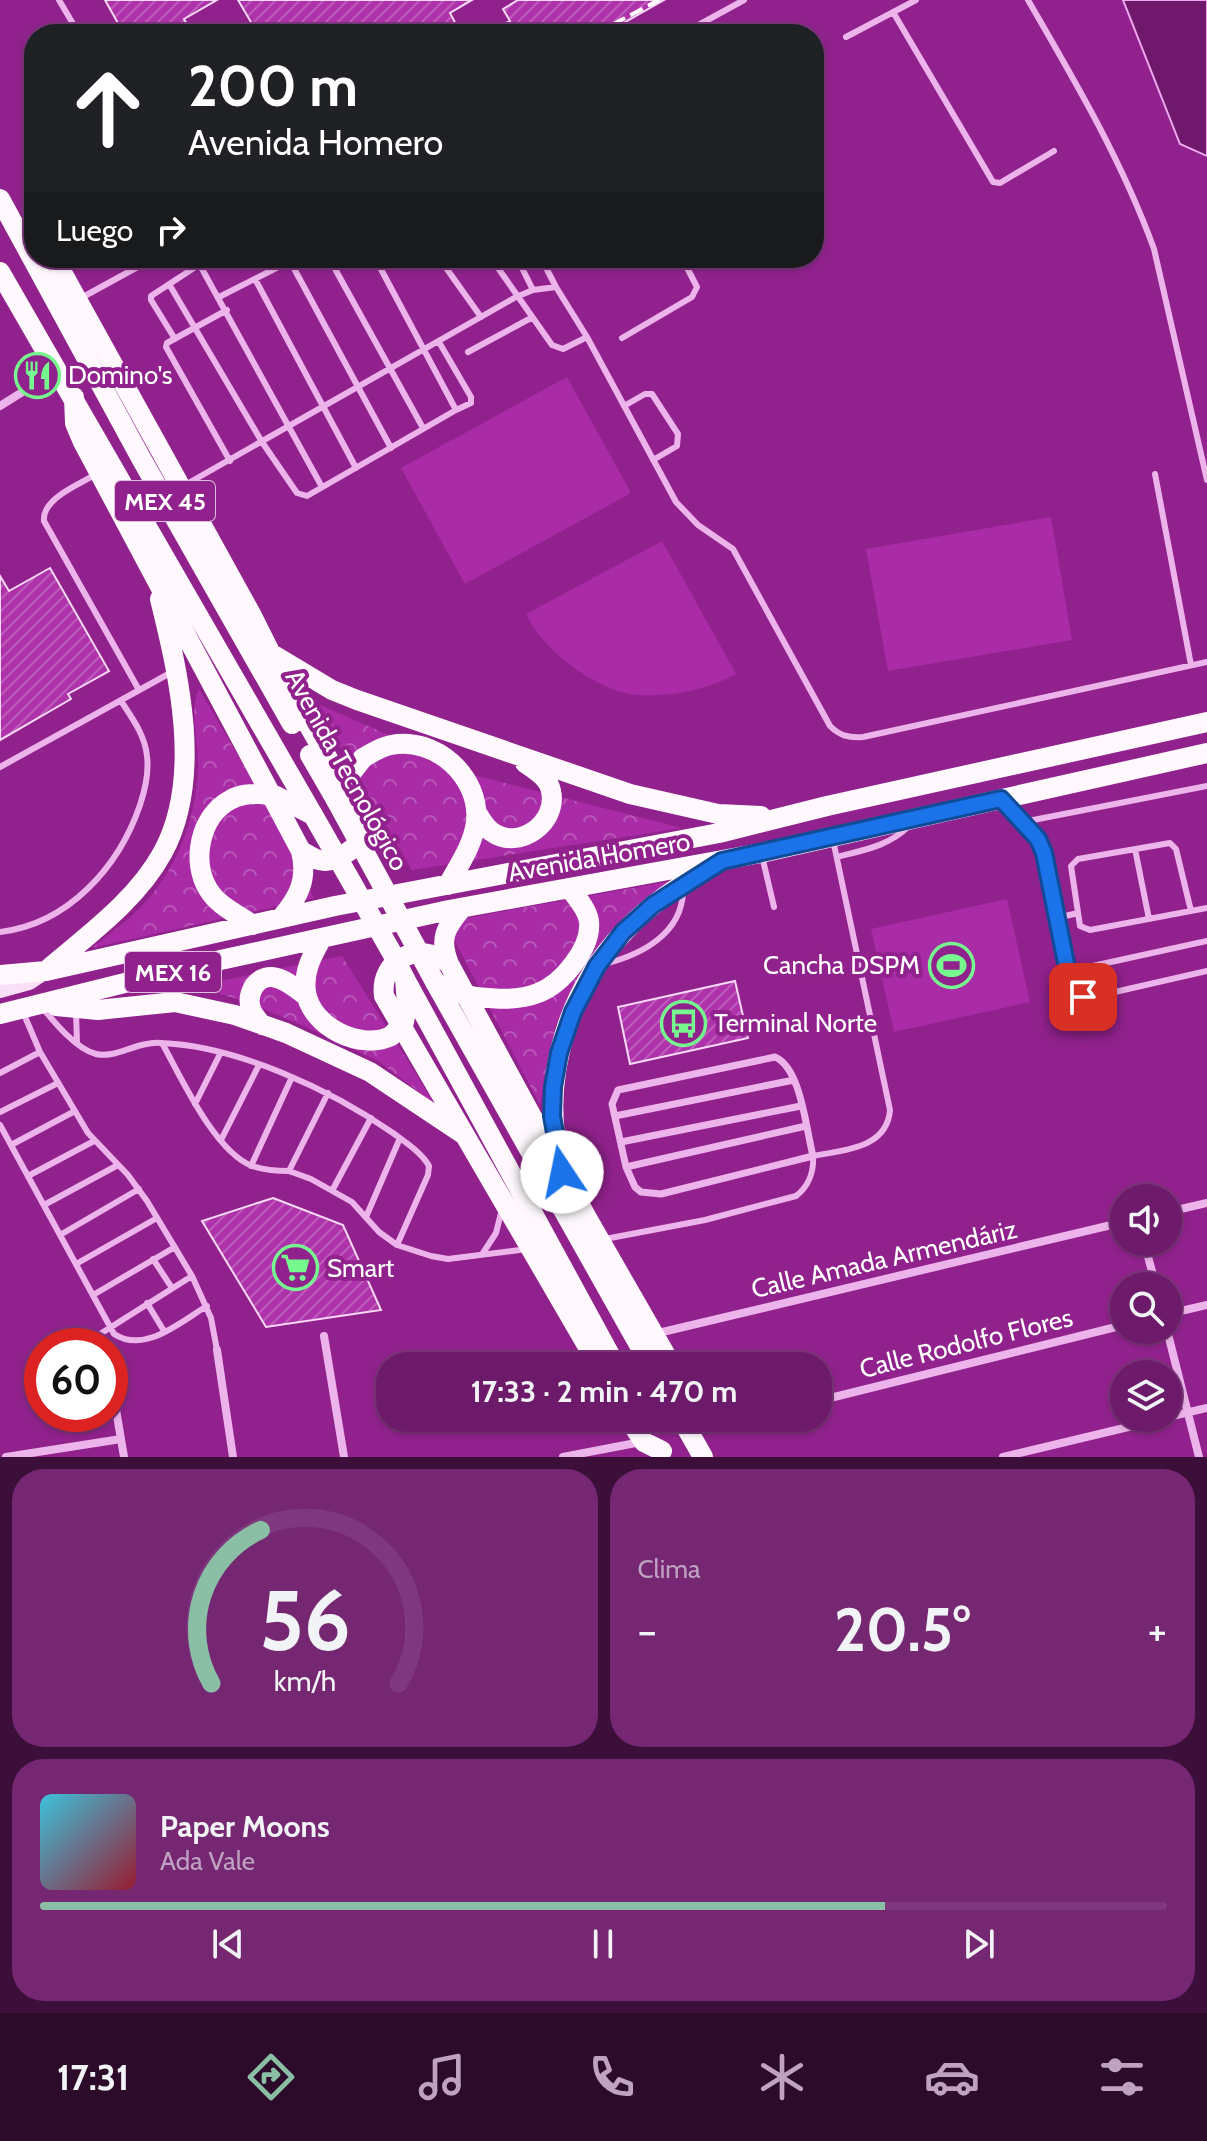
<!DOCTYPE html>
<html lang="es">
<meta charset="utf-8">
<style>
body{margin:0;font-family:Cabin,sans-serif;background:#752772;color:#f1f3f6;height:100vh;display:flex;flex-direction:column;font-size:30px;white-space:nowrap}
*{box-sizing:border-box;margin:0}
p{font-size:26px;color:#bfa1c1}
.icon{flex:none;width:44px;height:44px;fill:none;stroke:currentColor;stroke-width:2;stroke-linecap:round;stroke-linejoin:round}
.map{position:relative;height:1457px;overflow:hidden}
.panel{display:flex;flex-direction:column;gap:12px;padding:12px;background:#3c0e3a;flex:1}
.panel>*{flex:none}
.hud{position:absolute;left:24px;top:24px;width:800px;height:244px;border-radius:32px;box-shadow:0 2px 6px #0004,0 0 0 2px #7f387e;background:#202124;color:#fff;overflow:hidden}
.buttons{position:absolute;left:1110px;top:1184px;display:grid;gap:16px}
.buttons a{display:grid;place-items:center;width:72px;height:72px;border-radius:50%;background:#6d1a6a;box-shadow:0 2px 6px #0004,0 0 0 2px #7f387e;font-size:40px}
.speed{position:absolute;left:24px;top:1328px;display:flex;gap:16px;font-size:40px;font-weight:700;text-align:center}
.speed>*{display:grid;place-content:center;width:104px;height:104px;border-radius:50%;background:#6d1a6a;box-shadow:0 2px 6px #0004,0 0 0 2px #7f387e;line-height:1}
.speed .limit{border:12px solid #d22;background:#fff;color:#111}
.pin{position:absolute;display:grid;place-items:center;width:68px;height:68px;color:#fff;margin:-34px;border-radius:16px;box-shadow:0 4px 12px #0006}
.me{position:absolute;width:88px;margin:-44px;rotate:349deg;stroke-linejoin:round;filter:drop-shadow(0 0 6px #0008)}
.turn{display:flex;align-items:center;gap:28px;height:168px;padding:0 32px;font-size:36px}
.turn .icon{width:104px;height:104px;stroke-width:2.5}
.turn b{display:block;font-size:56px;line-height:68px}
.then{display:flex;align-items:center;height:76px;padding:0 32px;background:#0003;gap:16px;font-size:30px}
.big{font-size:60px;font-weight:800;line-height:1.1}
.panel .widget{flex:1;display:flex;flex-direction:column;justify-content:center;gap:12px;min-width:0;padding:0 28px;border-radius:32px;background:#752772}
.panel .dial{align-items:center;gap:0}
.dial svg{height:208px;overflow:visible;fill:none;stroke:#7f387e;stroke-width:7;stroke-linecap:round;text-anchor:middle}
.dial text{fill:#f1f3f6;stroke:none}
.song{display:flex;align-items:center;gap:24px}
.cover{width:96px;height:96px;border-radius:12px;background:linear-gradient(135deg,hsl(190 70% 55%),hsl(350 70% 35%))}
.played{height:8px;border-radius:4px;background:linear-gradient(90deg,#8abfa5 75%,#7f387e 75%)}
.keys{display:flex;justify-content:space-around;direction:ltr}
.heat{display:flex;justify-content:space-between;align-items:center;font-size:44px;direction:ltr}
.panel .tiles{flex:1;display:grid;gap:12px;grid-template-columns:1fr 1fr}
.widget:last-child{grid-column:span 2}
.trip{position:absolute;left:376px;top:1352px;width:456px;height:80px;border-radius:32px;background:#6d1a6a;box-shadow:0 2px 6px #0004,0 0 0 2px #7f387e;font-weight:800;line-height:80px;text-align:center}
.tabs{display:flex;height:128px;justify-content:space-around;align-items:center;background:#2c0a2a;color:#bfa1c1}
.tabs .icon{width:56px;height:56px}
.tabs .on{color:#8abfa5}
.tabs b{font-size:36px;color:#f1f3f6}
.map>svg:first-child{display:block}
.grass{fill:#a92ca6}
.park{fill:url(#park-crowns)}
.water{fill:#70186c;stroke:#eea8ed;stroke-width:2}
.building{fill:url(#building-hatch);stroke:#f9d9f8;stroke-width:2}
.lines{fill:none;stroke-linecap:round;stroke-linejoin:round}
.service{stroke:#edb4eb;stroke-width:6}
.pedestrian{stroke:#edb4eb;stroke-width:7}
.minor{stroke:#edb4eb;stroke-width:8}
.secondary{stroke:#fadff9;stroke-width:16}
.primary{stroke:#fff9fe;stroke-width:20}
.rail{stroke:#fff;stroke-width:4;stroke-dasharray:14 6;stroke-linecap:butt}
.primary-bridge{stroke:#fff9fe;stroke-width:20}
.route-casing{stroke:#114b97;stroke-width:20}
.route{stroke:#1a73e8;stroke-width:14}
.labels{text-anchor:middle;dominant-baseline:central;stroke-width:8;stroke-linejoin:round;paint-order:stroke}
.shield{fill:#91228d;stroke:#debddd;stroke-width:2}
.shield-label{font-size:24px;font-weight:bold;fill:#fff}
.poi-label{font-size:26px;fill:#fff;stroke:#91228d;text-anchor:start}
.street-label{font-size:26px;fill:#fff;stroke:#91228d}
</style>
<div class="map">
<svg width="1207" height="1457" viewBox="0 0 1207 1457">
<defs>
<pattern id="park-crowns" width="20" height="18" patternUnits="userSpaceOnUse" patternTransform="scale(2)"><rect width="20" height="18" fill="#a92ca6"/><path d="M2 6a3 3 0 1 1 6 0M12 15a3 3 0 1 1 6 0" fill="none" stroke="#ba56b8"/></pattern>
<pattern id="building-hatch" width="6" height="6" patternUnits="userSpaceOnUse" patternTransform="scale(2)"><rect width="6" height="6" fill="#ae32aa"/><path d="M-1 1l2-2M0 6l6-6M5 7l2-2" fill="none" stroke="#be5bbb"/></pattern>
</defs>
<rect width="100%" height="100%" fill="#91228d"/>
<path class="grass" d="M567 377 631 493 465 584 401 468Z
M1051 517 1072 640 888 671 866 549Z
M662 541 736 674C707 690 673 697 639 695 598 693 543 650 526 614Z
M1007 899 1030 1002 894 1032 871 929Z"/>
<path class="park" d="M199 689 261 795 314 898 92 948C109 934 129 920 144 904 179 866 198 813 198 762 198 738 189 712 199 689Z
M313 702 407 743 448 748 470 774 682 828 412 870Z
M672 881 578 978 555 1027 540 1105 445 922Z
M342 956 434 1103 378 1061 302 1025 241 1000 194 986Z"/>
<path class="water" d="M1123 0H1207V156L1180 144Z"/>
<path class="building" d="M105 0H217L184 19 193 34H124Z
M238 0H472L450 13 461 34H258Z
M518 0H664L604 34H486L510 21 503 9Z
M50 568 109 671 68 694 71 699 0 740V576L9 591Z
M735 981 748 1038 630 1064 618 1007Z
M273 1198 343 1225 381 1310 266 1327 202 1221Z"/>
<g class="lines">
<path class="service" d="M59 0 79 34
M1028 0C1075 81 1122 161 1154 249L1207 480
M893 12 993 182 1000 183 1054 151
M682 34 744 0
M846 37 916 0
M196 258 322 487
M329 258 423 428
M439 258 481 317
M491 258 552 345 563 349 587 337
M517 258 533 290
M541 258 556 287
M290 261 391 448
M255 279 356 468
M169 284 262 442 297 493 307 496 456 410 375 258
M219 297 296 258
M81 298 154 258
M227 310 167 343 166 347 230 461
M622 338 692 297 697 287 682 258
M175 339 151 300V296L200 264
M439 342 471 397V403L456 410
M468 352 531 318
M624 406 645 394H652L678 434 677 446 653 460
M96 474C79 485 42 498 44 521L139 690
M1155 474 1191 665
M185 485 516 297 533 290 556 287 587 337 676 502 698 525 733 549 830 726C840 736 849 738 863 737L1207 662
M0 767 172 672
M1004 802 1038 839 1044 853 1071 988 1077 994 1093 997 1207 971
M1023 822 1207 786
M1135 849 1149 919
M762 856 774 907
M837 857C864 850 889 846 909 826
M1191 911 1176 849 1170 843 1078 859 1071 866 1080 926 1090 930 1207 908
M1057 918 1078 913
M0 932C68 924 119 867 140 805 145 790 149 772 147 756 145 735 132 718 121 701
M604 964C641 955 682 934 683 891
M1088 967 1207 941
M41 1006C54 1022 76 1049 96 1054 115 1059 137 1041 161 1043 238 1046 331 1090 393 1133 405 1142 422 1153 429 1166L428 1175 397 1245
M23 1012 40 1052 88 1133 128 1175 147 1201 192 1276 211 1318 217 1350
M76 1013 77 1042
M162 1043C181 1077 214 1151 252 1166 264 1170 276 1171 289 1171L328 1093
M0 1073 40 1052
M195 1104 220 1054
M0 1112 58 1083
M0 1125 114 1334C145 1354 180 1322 207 1306
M221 1140 259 1065
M11 1145 75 1111
M251 1166 292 1077
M289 1171 311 1179 352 1202 379 1232 397 1245 431 1256 448 1259 528 1249
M28 1176 94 1141
M333 1189 371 1118
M44 1205 118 1165
M366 1217 400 1138
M60 1235 139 1189
M605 1239 705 1220 796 1196C809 1186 814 1171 813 1156 843 1150 887 1149 890 1110L833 840
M483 1253 496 1233 502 1209
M153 1259 172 1288
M76 1264 157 1218
M93 1295 175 1247
M147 1303 164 1331
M81 1346 192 1276"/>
<path class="pedestrian" d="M775 1057C801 1068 806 1129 813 1156L661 1194 641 1192 635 1187 626 1167 612 1104 618 1090Z
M615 1116 794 1080
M621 1142 801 1106
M626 1167 806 1126"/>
<path class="minor" d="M0 406 56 371
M1168 1212 1207 1203
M1144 1242 1156 1286
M1168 1314 1207 1305
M1167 1330 1199 1457
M654 1334 1124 1222
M324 1336 344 1457
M217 1350 233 1457
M111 1380 124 1457
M818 1401 1124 1325
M1168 1417 1207 1408
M690 1432 748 1418
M6 1457 121 1439
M563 1457 641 1442
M1003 1457 1166 1418"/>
<path class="secondary" d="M0 990 29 982 44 972"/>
<path class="primary" d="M0 199 142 460 292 724
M54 258 251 614 294 700 331 764 367 818V832C361 845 340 860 325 861 316 861 309 855 301 851L83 442 75 423 74 397
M0 272 313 815
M272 654 332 690 357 700 630 794 718 814 761 816
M310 755 336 800
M363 758C372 753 380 747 391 745 435 736 481 777 476 822 473 845 459 865 448 885
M476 811C480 818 485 827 492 832 519 851 558 823 551 791 549 778 535 770 525 763
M281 918C299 897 308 879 301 851
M253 925C237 914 218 906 208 889 191 861 200 816 230 800 240 794 250 794 261 794
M322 938C312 956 303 971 306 992 311 1027 361 1051 391 1036
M449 964C439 939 445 928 462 908
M47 970C88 935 137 900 163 852 203 778 179 676 160 599
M0 975 46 971 335 906 719 833 827 806 1207 722
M405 979 616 1366
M435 982 651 1366
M476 997C497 999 518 1001 538 993 562 984 592 948 589 921 587 909 577 898 570 889
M56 1006 98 1010 175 1002 235 1015 286 1033 370 1072 463 1134
M0 1014 193 966 449 910 761 853 1207 753
M262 1025C258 1020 253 1015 251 1009 246 994 256 976 272 977 284 978 297 989 306 996
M558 1153C542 1075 569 989 624 932 648 906 677 887 707 869
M599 1366 384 996C379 958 421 940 449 964L587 1218 672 1366
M628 1418 644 1442 662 1451
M681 1418 703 1457"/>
<path class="rail" d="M595 34 659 0"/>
<path class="primary-bridge" d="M363 758 345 781 336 800 435 982 453 992 476 997
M261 794 276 796 313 815 392 953 405 979 407 1004 404 1022 391 1036"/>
</g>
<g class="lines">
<defs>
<path id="route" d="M562 1172 552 1116 553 1087 559 1053 573 1012 597 966 623 932 653 905 722 861 1001 799 1038 839 1044 853 1071 988 1083 997"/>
</defs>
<use href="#route" class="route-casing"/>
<use href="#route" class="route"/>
</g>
<defs>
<symbol id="restaurant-ring" viewBox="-11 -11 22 22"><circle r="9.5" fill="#91228d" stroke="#76f88e" stroke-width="1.5"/><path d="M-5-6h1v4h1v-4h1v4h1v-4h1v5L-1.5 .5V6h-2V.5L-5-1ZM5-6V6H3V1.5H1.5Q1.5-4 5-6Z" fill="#76f88e"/></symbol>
<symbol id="stadium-ring" viewBox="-11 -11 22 22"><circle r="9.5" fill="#91228d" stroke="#76f88e" stroke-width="1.5"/><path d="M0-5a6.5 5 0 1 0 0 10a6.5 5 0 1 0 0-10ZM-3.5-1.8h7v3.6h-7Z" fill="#76f88e"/></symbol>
<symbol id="bus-ring" viewBox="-11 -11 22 22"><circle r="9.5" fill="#91228d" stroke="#76f88e" stroke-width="1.5"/><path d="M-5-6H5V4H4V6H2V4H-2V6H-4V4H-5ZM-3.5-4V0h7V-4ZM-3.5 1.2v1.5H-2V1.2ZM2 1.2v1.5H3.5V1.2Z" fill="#76f88e"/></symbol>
<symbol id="supermarket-ring" viewBox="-11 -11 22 22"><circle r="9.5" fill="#91228d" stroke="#76f88e" stroke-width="1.5"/><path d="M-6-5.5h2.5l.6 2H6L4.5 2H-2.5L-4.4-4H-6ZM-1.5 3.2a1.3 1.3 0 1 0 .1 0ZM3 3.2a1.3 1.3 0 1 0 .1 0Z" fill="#76f88e"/></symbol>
</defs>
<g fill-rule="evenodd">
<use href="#restaurant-ring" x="12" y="350" width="51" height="51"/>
<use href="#stadium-ring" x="926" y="940" width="51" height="51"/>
<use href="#bus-ring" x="658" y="998" width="51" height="51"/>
<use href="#supermarket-ring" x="270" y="1242" width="51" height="51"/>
</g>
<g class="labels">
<g class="shield">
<rect x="115" y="481" width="100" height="40" rx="6"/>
<rect x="125" y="952" width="96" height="40" rx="6"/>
</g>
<g class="shield-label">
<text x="165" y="501">MEX 45</text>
<text x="173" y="972">MEX 16</text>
</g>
<g class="poi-label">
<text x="68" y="375">Domino's</text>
<text x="920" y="965" text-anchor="end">Cancha DSPM</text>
<text x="714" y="1023">Terminal Norte</text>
<text x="327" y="1268">Smart</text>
</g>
<g class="street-label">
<text transform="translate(347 770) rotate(61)">Avenida Tecnológico</text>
<text transform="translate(599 857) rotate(-10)">Avenida Homero</text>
<text transform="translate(884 1259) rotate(-13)">Calle Amada Armendáriz</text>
<text transform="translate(966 1343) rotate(-14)">Calle Rodolfo Flores</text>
</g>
</g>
</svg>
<div class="buttons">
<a><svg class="icon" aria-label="sound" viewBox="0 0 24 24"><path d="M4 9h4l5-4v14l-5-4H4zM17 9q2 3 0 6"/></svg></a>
<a><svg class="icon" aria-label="search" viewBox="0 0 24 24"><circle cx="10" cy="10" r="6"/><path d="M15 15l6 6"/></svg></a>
<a><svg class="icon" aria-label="layers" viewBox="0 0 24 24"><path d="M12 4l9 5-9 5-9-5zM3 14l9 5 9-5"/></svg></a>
</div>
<div class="speed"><div class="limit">60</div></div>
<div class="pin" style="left:1083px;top:997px;background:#d93025"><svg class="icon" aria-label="arrive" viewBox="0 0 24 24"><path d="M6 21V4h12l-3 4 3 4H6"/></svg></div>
<svg class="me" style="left:562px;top:1172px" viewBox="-20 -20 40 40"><circle r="19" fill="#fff"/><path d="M0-13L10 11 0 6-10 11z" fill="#1a73e8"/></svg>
<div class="trip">17:33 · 2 min · 470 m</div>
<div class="hud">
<div class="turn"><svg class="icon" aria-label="ahead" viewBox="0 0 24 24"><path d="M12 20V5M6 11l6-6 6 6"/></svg><div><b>200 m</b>Avenida Homero</div></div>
<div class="then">Luego<svg class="icon" aria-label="right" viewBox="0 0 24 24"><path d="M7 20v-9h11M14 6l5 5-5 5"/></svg></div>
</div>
</div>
<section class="panel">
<div class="tiles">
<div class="widget dial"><svg viewBox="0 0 100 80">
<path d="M14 69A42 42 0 1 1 86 69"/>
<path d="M14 69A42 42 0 0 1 33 10" stroke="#8abfa5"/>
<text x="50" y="56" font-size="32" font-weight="700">56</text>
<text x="50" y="72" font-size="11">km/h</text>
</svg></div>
<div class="widget"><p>Clima</p>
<div class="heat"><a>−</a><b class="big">20.5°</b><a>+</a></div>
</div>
<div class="widget">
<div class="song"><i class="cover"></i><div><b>Paper Moons</b><p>Ada Vale</p></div></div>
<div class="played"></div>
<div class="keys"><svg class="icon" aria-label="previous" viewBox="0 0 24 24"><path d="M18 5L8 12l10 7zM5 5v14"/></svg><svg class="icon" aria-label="pause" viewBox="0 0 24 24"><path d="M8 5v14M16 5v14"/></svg><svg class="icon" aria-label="next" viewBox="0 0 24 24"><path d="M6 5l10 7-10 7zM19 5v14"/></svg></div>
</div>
</div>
</section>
<nav class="tabs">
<b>17:31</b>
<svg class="icon on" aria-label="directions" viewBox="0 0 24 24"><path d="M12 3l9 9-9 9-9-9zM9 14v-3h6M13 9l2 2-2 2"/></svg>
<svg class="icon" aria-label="music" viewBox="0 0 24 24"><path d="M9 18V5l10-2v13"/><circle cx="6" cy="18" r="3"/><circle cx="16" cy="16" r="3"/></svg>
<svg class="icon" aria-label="phone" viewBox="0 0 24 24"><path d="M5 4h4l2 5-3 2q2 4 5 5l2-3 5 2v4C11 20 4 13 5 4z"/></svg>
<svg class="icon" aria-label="climate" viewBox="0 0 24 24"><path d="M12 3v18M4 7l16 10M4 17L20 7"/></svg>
<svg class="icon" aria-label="car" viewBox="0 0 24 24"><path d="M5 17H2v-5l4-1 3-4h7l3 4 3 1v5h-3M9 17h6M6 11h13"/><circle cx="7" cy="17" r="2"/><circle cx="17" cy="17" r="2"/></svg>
<svg class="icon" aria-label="filters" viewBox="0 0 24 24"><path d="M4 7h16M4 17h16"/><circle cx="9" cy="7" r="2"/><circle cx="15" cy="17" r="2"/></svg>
</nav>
